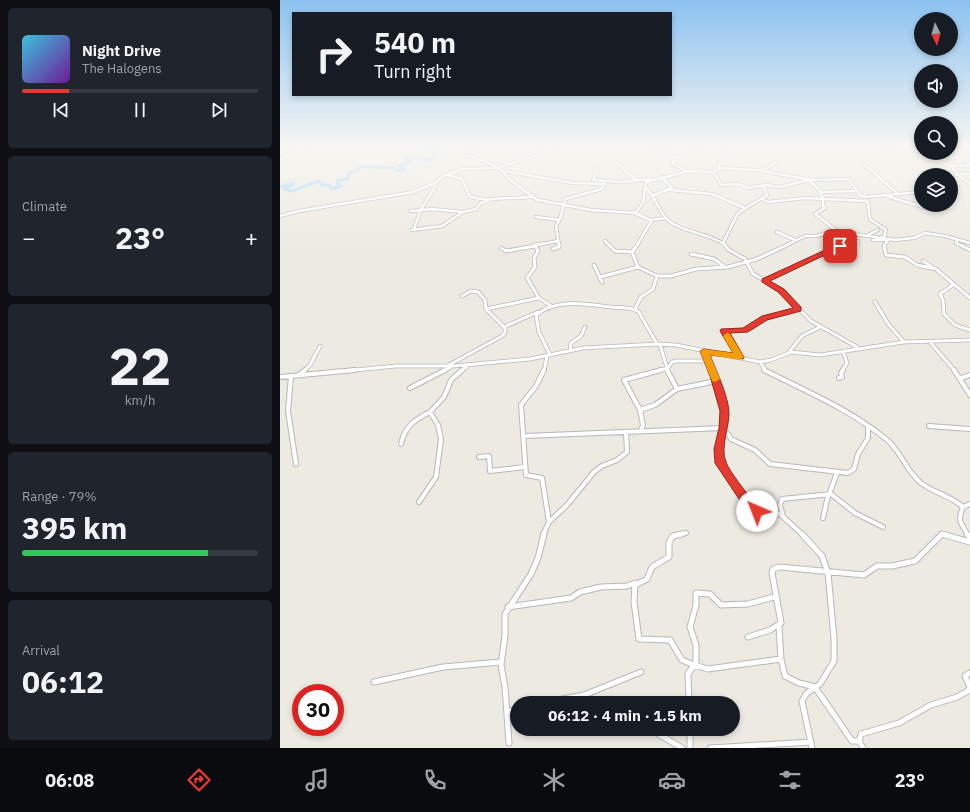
<!DOCTYPE html>
<meta charset="utf-8">
<style>
body{margin:0;font-family:"IBM Plex Sans",sans-serif;background:#20242c;color:#f1f3f6;height:100vh;display:flex;flex-direction:column;font-size:15px;white-space:nowrap}
*{box-sizing:border-box;margin:0}
p{font-size:13px;color:#9ea1a6}
.icon{flex:none;width:22px;height:22px;fill:none;stroke:currentColor;stroke-width:2;stroke-linecap:round;stroke-linejoin:round}
.map{position:relative;flex:1;overflow:hidden}
.details{display:flex;flex-direction:column;gap:8px;padding:8px;background:#0d0f14;width:280px}
.details>*{flex:none}
.hud{position:absolute;left:12px;top:12px;width:380px;height:84px;border-radius:0px;box-shadow:0 2px 6px #0003;background:#171b24;color:#f1f3f6;overflow:hidden}
.needle{width:26px;rotate:175deg}
.controls{position:absolute;left:634px;top:12px;display:grid;gap:8px}
.controls a{display:grid;place-items:center;width:44px;height:44px;border-radius:50%;background:#171b24;box-shadow:0 2px 6px #0003;font-size:20px}
.speed{position:absolute;left:12px;top:684px;display:flex;gap:8px;font-size:20px;font-weight:700;text-align:center}
.speed>*{display:grid;place-content:center;width:52px;height:52px;border-radius:50%;background:#171b24;box-shadow:0 2px 6px #0003;line-height:1}
.speed .limit{border:6px solid #d22;background:#fff;color:#111}
.pin{position:absolute;display:grid;place-items:center;width:34px;height:34px;color:#fff;margin:-17px;border-radius:8px;box-shadow:0 2px 6px #0006}
.me{position:absolute;width:44px;margin:-22px;rotate:316deg;stroke-linejoin:round;filter:drop-shadow(0 0 3px #0008)}
.turn{display:flex;align-items:center;gap:14px;height:84px;padding:0 16px;font-size:18px}
.turn .icon{width:52px;height:52px;stroke-width:2.5}
.turn b{display:block;font-size:28px;line-height:34px}
.big{font-size:30px;font-weight:800;line-height:1.1}
.details .card{flex:1;display:flex;flex-direction:column;justify-content:center;gap:6px;min-width:0;padding:0 14px;border-radius:6px;background:#20242c}
.details .dial{align-items:center;gap:0}
.dial b{font-size:52px;line-height:1}
.song{display:flex;align-items:center;gap:12px}
.cover{width:48px;height:48px;border-radius:6px;background:linear-gradient(135deg,hsl(190 70% 55%),hsl(280 70% 35%))}
.played{height:4px;border-radius:2px;background:linear-gradient(90deg,#e53a30 20%,#363941 20%)}
.keys{display:flex;justify-content:space-around;direction:ltr}
.heat{display:flex;justify-content:space-between;align-items:center;font-size:22px;direction:ltr}
.charge{height:6px;border-radius:3px;background:linear-gradient(90deg,#34c759 79%,#363941 0)}
.trip{position:absolute;left:230px;top:696px;width:230px;height:40px;border-radius:20px;background:#171b24;box-shadow:0 2px 6px #0003;font-weight:800;line-height:40px;text-align:center}
.tabs{display:flex;height:64px;justify-content:space-around;align-items:center;background:#090b0e;color:#9ea1a6}
.tabs .icon{width:28px;height:28px}
.tabs .active{color:#e53a30}
.tabs b{font-size:18px;color:#f1f3f6}
main{display:flex;flex:1;min-height:0}
.map>svg:first-child{display:block}
.lines{fill:none;stroke-linecap:round;stroke-linejoin:round}
.river{stroke:#a2d7fd;stroke-width:3}
.minor-far3-casing{stroke:#b5b8bc;stroke-width:4}
.minor-far2-casing{stroke:#b5b8bc;stroke-width:4.5}
.minor-far1-casing{stroke:#b5b8bc;stroke-width:6}
.minor-casing{stroke:#b5b8bc;stroke-width:7}
.minor-far3{stroke:#fff;stroke-width:2.5}
.minor-far2{stroke:#fff;stroke-width:3}
.minor-far1{stroke:#fff;stroke-width:4}
.minor{stroke:#fff;stroke-width:5}
.route{fill:#e53a30;stroke:#95261f}
.slow{fill:#f59e0b}
</style>
<main>
<section class="details">
<div class="card">
<div class="song"><i class="cover"></i><div><b>Night Drive</b><p>The Halogens</p></div></div>
<div class="played"></div>
<div class="keys"><svg class="icon" aria-label="previous" viewBox="0 0 24 24"><path d="M18 5L8 12l10 7zM5 5v14"/></svg><svg class="icon" aria-label="pause" viewBox="0 0 24 24"><path d="M8 5v14M16 5v14"/></svg><svg class="icon" aria-label="next" viewBox="0 0 24 24"><path d="M6 5l10 7-10 7zM19 5v14"/></svg></div>
</div>
<div class="card"><p>Climate</p>
<div class="heat"><a>−</a><b class="big">23°</b><a>+</a></div>
</div>
<div class="card dial"><b>22</b><p>km/h</p></div>
<div class="card"><p>Range · 79%</p><b class="big">395 km</b><div class="charge"></div></div>
<div class="card"><p>Arrival</p><b class="big">06:12</b></div>
</section>
<div class="map">
<svg width="690" height="748" viewBox="0 0 690 748">
<rect width="100%" height="100%" fill="#edeae2"/>
<g class="lines">
<path class="river" d="M0 187 13 183V185L4 189 12 191 39 181 42 185H49L52 189 61 186 57 183 58 180 68 179 69 173 79 169 81 166 113 168 119 171 125 169 119 166 132 161 124 158 125 157H141L146 161 151 160 156 152 148 147"/>
<defs>
<path id="minor-far3" d="M158 147C179 157 203 156 222 171 225 173 226 176 228 178 231 181 254 198 258 200L311 210 355 213 363 203 366 182 409 171 434 172 439 168 476 170 532 180 568 179 580 195 585 197 641 192
M374 147 393 157V164L406 171
M604 147 662 162 671 166 678 174
M682 147 676 151 690 164
M177 151 191 149
M393 157H404L420 147
M0 160 27 147
M333 160 356 180
M584 164 618 194
M671 166 690 165
M217 168 282 147
M318 168 313 180 341 182 370 179
M438 168 446 148
M224 171 292 183 325 184
M482 171 496 162
M434 172 441 185 458 184 468 188 485 185 500 187 529 180
M677 174 690 184
M167 175 182 179 190 197 208 200
M665 175 690 174
M529 180 540 191 543 199
M366 188C377 198 378 212 389 221 404 233 433 234 445 245
M390 190 432 194 465 208
M541 192 577 191
M374 195 392 188 381 177
M606 196 654 210
M482 199 488 202 525 198 586 201
M543 199V206L545 208 535 214 557 231
M585 200 588 203 590 219 606 230 604 237H602
M130 211 152 209 183 212
M355 213 370 220 386 218
M0 216 19 211 133 192 155 183 163 176 183 169 216 168
M256 217 279 220
M134 229 141 209 154 189 155 186 153 184
M132 230 162 226 183 212 196 209 201 203 211 199 251 197
M497 232 515 240
M588 235 598 230
M593 240H606
M614 240 634 238 645 233 665 236 690 243
M677 240 676 243 680 245
M325 241 329 245
M443 243 458 213 487 195 483 186
M256 245 278 241
M279 245 276 226 280 219 285 199 322 189 325 181
M357 245 372 220
M507 245 525 236H536L554 231 615 240
M561 245 578 241
M605 245 608 240"/>
<path id="minor-far2" d="M262 244 255 245 258 251 254 258 255 267 247 278 259 298 271 306
M328 244 335 251 352 252
M358 244 352 252 358 267 377 276H391L416 269 448 267 477 259 509 244
M444 244 449 250 465 259 473 274 498 288 531 321 577 347
M605 244 604 246 606 255 625 257 637 265 656 269 690 298
M678 244 690 250
M221 248 226 251 255 246
M273 249 279 247V244
M411 254 434 259 445 267
M643 261 652 267
M314 265 322 282
M320 277 358 267
M484 280 566 244
M674 284 660 294 663 300 664 314 675 325 690 330
M182 296 191 291 198 292 205 300 206 309 224 327 258 312
M595 302 609 325 624 342
M206 309 259 298
M355 309 361 297 373 289 377 276
M650 342 675 371
M380 345 388 371
M290 351 291 343 301 336 305 327
M424 351 433 371
M509 352 522 336 540 327
M272 355 269 353 259 332 256 315C276 298 306 304 330 307 339 308 347 307 355 310L358 311 377 344
M460 357 444 331 465 330 484 318 518 309
M480 362 486 371
M169 365 222 336 225 333V327
M24 371 30 365 40 346
M65 371 116 366H174L250 359 303 348 377 344 396 345 480 362 491 360 511 352 540 355 624 342 690 340
M163 371 171 367
M181 371 188 365
M264 371 267 356
M377 371 388 368 392 362 396 361H428
M562 371 567 363 563 351"/>
<path id="minor-far1" d="M432 370 445 411 439 456 443 469 473 509 481 512 500 514 523 535
M484 370C526 391 569 409 606 439 621 451 626 471 641 483 654 493 671 496 683 507
M674 370 690 395
M19 375 25 370
M11 376 8 411 16 464
M0 377 75 370
M559 378 562 377 561 373 563 370
M681 378 690 375
M130 388 165 370
M397 389 436 381
M360 410 344 380 381 370
M649 426 690 429
M361 430 363 425 360 410 375 405 397 389 387 370
M443 432 448 434 451 439 475 450 490 464 568 473 574 469 578 454 588 438V428
M244 436 444 428
M121 444C125 426 134 420 150 412
M199 457 209 456 210 471 245 467
M139 502 156 477 161 439 158 425 150 412 164 397 171 380 182 370
M503 516 500 505 502 499 551 494 575 513 603 527
M543 518 547 500 557 473
M269 522 287 505 314 472 322 466 337 460 347 452 346 432
M263 535 269 522 262 478 246 475 241 405 256 386 264 370
M397 535 406 533
M661 535H665
M688 535C681 523 677 521 683 507L690 504"/>
<path id="minor" d="M522 534 542 556 548 573 554 638V661L540 684 527 693 522 701 532 748
M687 534 690 538
M355 585 367 579 372 567 389 557V542L393 536 402 534
M228 607 291 598 300 592 321 587 347 586 355 583 354 602 359 639 390 640 402 660 414 665 416 662V645L410 627 416 605V593L430 594 441 605 468 604 497 596
M499 626 501 659 505 676 519 683 535 687 572 741H579
M468 637 490 630 501 623 492 573 493 569 500 567 584 575 597 566H612L635 561 662 534 690 542
M94 682 163 667 221 662
M262 703 304 695 361 672
M409 703 408 674 414 665 428 669 501 659
M227 712 237 709
M370 729 402 748
M410 729V748
M229 743 225 687 221 665 225 635V614L251 574 258 558 264 534
M430 748 531 742
M583 748 579 741 581 734 619 723 651 705 677 697 688 691 690 687 685 676 690 673"/>
</defs>
<use href="#minor-far3" class="minor-far3-casing"/>
<use href="#minor-far2" class="minor-far2-casing"/>
<use href="#minor-far1" class="minor-far1-casing"/>
<use href="#minor" class="minor-casing"/>
<use href="#minor-far3" class="minor-far3"/>
<use href="#minor-far2" class="minor-far2"/>
<use href="#minor-far1" class="minor-far1"/>
<use href="#minor" class="minor"/>
</g>
<linearGradient id="sky" x2="0" y2="1"><stop stop-color="#8cc2f0"/><stop offset="0.58" stop-color="#f7f6f2"/><stop offset="1" stop-color="#f7f6f2" stop-opacity="0"/></linearGradient>
<rect width="690" height="252" fill="url(#sky)"/>
<path class="route" d="M558 244 564 246 490 281 504 289 521 307V311L487 320 468 332 450 333 464 357 463 359 430 355C436 370 449 398 449 413 449 428 440 448 446 462 449 471 466 492 472 500 475 504 480 506 482 511L481 514 477 516 465 508 435 463 434 449 439 428 440 411 430 376 420 351 424 349 453 353 440 331 441 329 463 328 482 316 513 308 498 292 482 282V279Z"/>
<path class="slow" d="M447 333 450 334 464 357 460 360 430 355 440 379 435 382 432 381 420 351 424 349 453 353 443 336Z"/>
</svg>
<div class="controls">
<a><svg class="needle" viewBox="-14 -14 28 28"><path d="M0-13l5 13h-10z" fill="#e53935"/><path d="M0 13l5-13h-10z" fill="#9ea1a6"/></svg></a>
<a><svg class="icon" aria-label="sound" viewBox="0 0 24 24"><path d="M4 9h4l5-4v14l-5-4H4zM17 9q2 3 0 6"/></svg></a>
<a><svg class="icon" aria-label="search" viewBox="0 0 24 24"><circle cx="10" cy="10" r="6"/><path d="M15 15l6 6"/></svg></a>
<a><svg class="icon" aria-label="layers" viewBox="0 0 24 24"><path d="M12 4l9 5-9 5-9-5zM3 14l9 5 9-5"/></svg></a>
</div>
<div class="speed"><div class="limit">30</div></div>
<div class="pin" style="left:560px;top:246px;background:#d93025"><svg class="icon" aria-label="arrive" viewBox="0 0 24 24"><path d="M6 21V4h12l-3 4 3 4H6"/></svg></div>
<svg class="me" style="left:477px;top:511px" viewBox="-20 -20 40 40"><circle r="19" fill="#fff"/><path d="M0-13L10 11 0 6-10 11z" fill="#e53a30"/></svg>
<div class="trip">06:12 · 4 min · 1.5 km</div>
<div class="hud">
<div class="turn"><svg class="icon" aria-label="right" viewBox="0 0 24 24"><path d="M7 20v-9h11M14 6l5 5-5 5"/></svg><div><b>540 m</b>Turn right</div></div>
</div>
</div>
</main>
<nav class="tabs">
<b>06:08</b>
<svg class="icon active" aria-label="directions" viewBox="0 0 24 24"><path d="M12 3l9 9-9 9-9-9zM9 14v-3h6M13 9l2 2-2 2"/></svg>
<svg class="icon" aria-label="music" viewBox="0 0 24 24"><path d="M9 18V5l10-2v13"/><circle cx="6" cy="18" r="3"/><circle cx="16" cy="16" r="3"/></svg>
<svg class="icon" aria-label="phone" viewBox="0 0 24 24"><path d="M5 4h4l2 5-3 2q2 4 5 5l2-3 5 2v4C11 20 4 13 5 4z"/></svg>
<svg class="icon" aria-label="climate" viewBox="0 0 24 24"><path d="M12 3v18M4 7l16 10M4 17L20 7"/></svg>
<svg class="icon" aria-label="car" viewBox="0 0 24 24"><path d="M5 17H2v-5l4-1 3-4h7l3 4 3 1v5h-3M9 17h6M6 11h13"/><circle cx="7" cy="17" r="2"/><circle cx="17" cy="17" r="2"/></svg>
<svg class="icon" aria-label="filters" viewBox="0 0 24 24"><path d="M4 7h16M4 17h16"/><circle cx="9" cy="7" r="2"/><circle cx="15" cy="17" r="2"/></svg>
<b>23°</b>
</nav>
